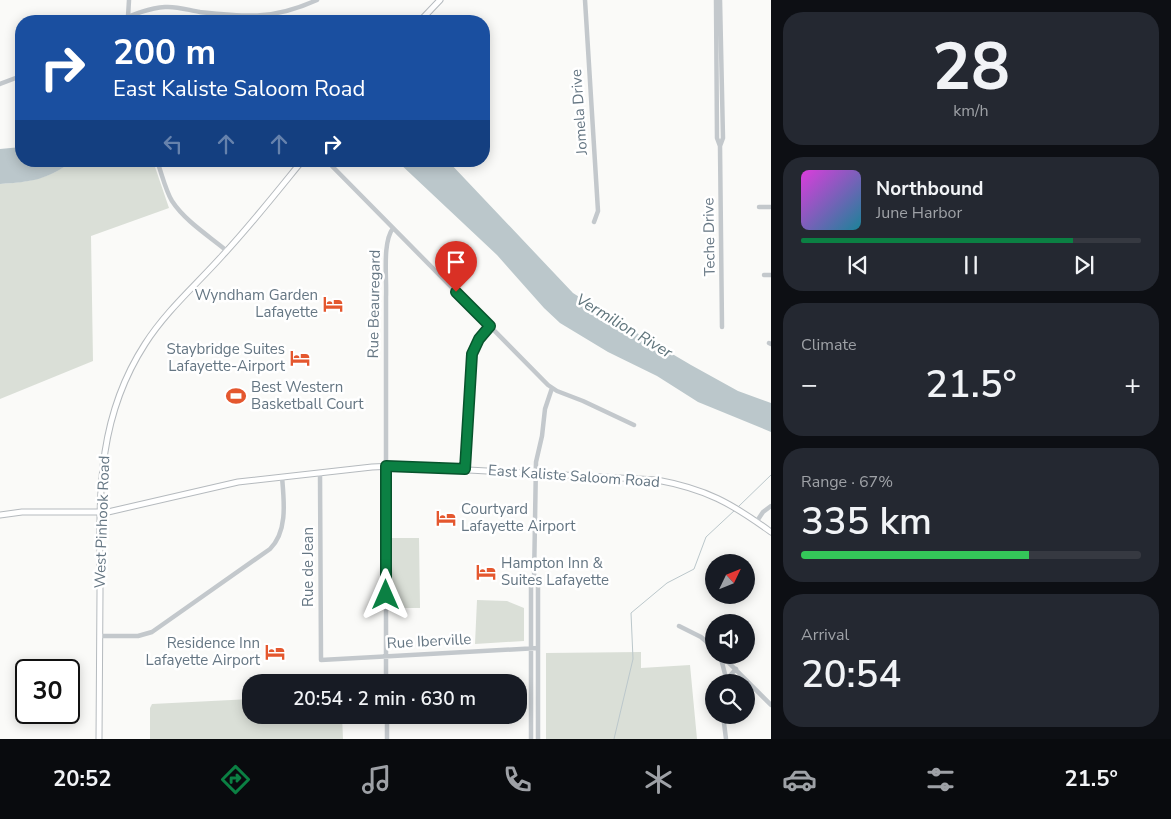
<!DOCTYPE html>
<meta charset="utf-8">
<style>
body{margin:0;font-family:"Nunito Sans",sans-serif;background:#242831;color:#f1f3f6;height:100vh;display:flex;flex-direction:column;font-size:19px;white-space:nowrap}
*{box-sizing:border-box;margin:0}
p{font-size:16px;color:#9ea1a6}
.icon{flex:none;width:28px;height:28px;fill:none;stroke:currentColor;stroke-width:2;stroke-linecap:round;stroke-linejoin:round}
.map{position:relative;flex:1;overflow:hidden}
.drawer{display:flex;flex-direction:column;gap:12px;padding:12px;background:#0d0f14;width:400px}
.drawer>*{flex:none}
.guide{position:absolute;left:15px;top:15px;width:475px;height:152px;border-radius:20px;box-shadow:0 2px 12px #0003;background:#1a4fa0;color:#fff;overflow:hidden}
.needle{width:32px;rotate:47deg}
.fabs{position:absolute;left:705px;top:554px;display:grid;gap:10px}
.fabs a{display:grid;place-items:center;width:50px;height:50px;border-radius:50%;background:#171b24;box-shadow:0 2px 12px #0003;font-size:25px}
.speed{position:absolute;left:15px;top:659px;display:flex;gap:10px;font-size:25px;font-weight:700;text-align:center}
.speed>*{display:grid;place-content:center;width:65px;height:65px;border-radius:50%;background:#171b24;box-shadow:0 2px 12px #0003;line-height:1}
.speed .limit{border:2px solid #111;border-radius:8px;background:#fff;color:#111}
.pin{position:absolute;display:grid;place-items:center;width:42px;height:42px;color:#fff;margin:-51px -21px;border-radius:50% 50% 50% 0;rotate:-45deg;box-shadow:0 0 5px #0007}
.pin .icon{rotate:45deg}
.me{position:absolute;width:55px;margin:-28px;rotate:0deg;stroke-linejoin:round;filter:drop-shadow(0 0 4px #0008)}
.turn{display:flex;align-items:center;gap:18px;height:105px;padding:0 15px;font-size:22px}
.turn .icon{width:65px;height:65px;stroke-width:2.5}
.turn b{display:block;font-size:35px;line-height:42px}
.lanes{display:flex;align-items:center;height:48px;padding:0 15px;background:#0003;justify-content:center;gap:25px;direction:ltr}
.lanes .off{opacity:.35}
.big{font-size:38px;font-weight:600;line-height:1.1}
.drawer .card{flex:1;display:flex;flex-direction:column;justify-content:center;gap:8px;min-width:0;padding:0 18px;border-radius:20px;background:#242831}
.drawer .dial{align-items:center;gap:0}
.dial b{font-size:65px;line-height:1}
.song{display:flex;align-items:center;gap:15px}
.cover{width:60px;height:60px;border-radius:8px;background:linear-gradient(135deg,hsl(300 70% 55%),hsl(190 70% 35%))}
.played{height:5px;border-radius:2px;background:linear-gradient(90deg,#0b8043 80%,#363941 80%)}
.keys{display:flex;justify-content:space-around;direction:ltr}
.heat{display:flex;justify-content:space-between;align-items:center;font-size:28px;direction:ltr}
.charge{height:8px;border-radius:4px;background:linear-gradient(90deg,#34c759 67%,#363941 0)}
.trip{position:absolute;left:242px;top:674px;width:285px;height:50px;border-radius:20px;background:#171b24;box-shadow:0 2px 12px #0003;font-weight:600;line-height:50px;text-align:center}
.dock{display:flex;height:80px;justify-content:space-around;align-items:center;background:#090b0e;color:#9ea1a6}
.dock .icon{width:35px;height:35px}
.dock .active{color:#0b8043}
.dock b{font-size:22px;color:#f1f3f6}
main{display:flex;flex:1;min-height:0}
.map>svg:first-child{display:block}
.green{fill:#dadfd7}
.water{fill:#bbc7cb}
.lines{fill:none;stroke-linecap:round;stroke-linejoin:round}
.stream{stroke:#bbc7cb;stroke-width:1}
.major-casing{stroke:#b5babe;stroke-width:7}
.minor{stroke:#c3c8cc;stroke-width:4.5}
.major{stroke:#fff;stroke-width:5}
.route-casing{stroke:#07532c;stroke-width:12}
.route{stroke:#0b8043;stroke-width:9}
.labels{text-anchor:middle;dominant-baseline:central;stroke-width:5;stroke-linejoin:round;paint-order:stroke}
.street-label{font-size:15px;fill:#657683;stroke:#fff}
.poi-label{font-size:15px;fill:#657683;stroke:#fff;text-anchor:end}
.water-label{font-size:16px;font-style:italic;fill:#60757c;stroke:#fff}
</style>
<main>
<div class="map">
<svg width="771" height="739" viewBox="0 0 771 739">
<rect width="100%" height="100%" fill="#fafaf8"/>
<path class="green" d="M73 161H153L169 208 91 236 93 361 0 399V184C29 182 48 179 73 161Z
M392 538H419L420 608H392Z
M477 600 507 601 524 608V641L475 644Z
M641 652V668L690 665 697 739H546V653Z
M251 699V715H342L343 739H150V708L152 704Z"/>
<path class="water" d="M21 147V161H73C47 180 31 182 0 184V149Z
M397 161H448L573 293 618 322 691 365 738 391 771 403V432L698 402 657 376 608 352 560 323 544 308 497 255Z"/>
<g class="lines">
<path class="stream" d="M738 507 771 475
M614 739 633 659 631 613 667 583 694 569 706 537 735 510"/>
<defs>
<path id="major" d="M420 21 440 0
M0 515 22 512H108L238 482 372 467 395 466 657 480C706 489 731 503 771 532
M99 739C99 690 100 641 100 592 100 502 94 423 145 344 166 311 196 285 222 256 250 226 276 193 302 161"/>
</defs>
<use href="#major" class="major-casing"/>
<path class="minor" d="M585 0 598 211 594 222
M716 0 717 138 720 146
M720 0 723 138 720 146 722 327
M128 17 129 0
M117 21C132 15 149 8 165 7 177 6 188 10 200 12 247 17 273 20 317 0
M0 84 21 76
M157 161C162 174 165 189 172 201 185 221 209 236 227 251
M327 161 548 385 557 391 583 401 634 425
M759 207H771
M764 275H771
M769 343 771 344
M465 469 472 354 479 339 490 326
M320 473 321 660 538 648
M757 521 763 512 771 506
M679 626 701 637 714 648
M100 636H138L152 632 270 549C288 531 284 501 282 477
M720 655 725 674V682
M721 655 771 705
M725 681 736 669
M386 682V297C387 278 382 243 393 228
M387 715V739
M723 715 726 739
M531 739V586L534 580
M538 739V586L534 580 536 462 542 436 545 409 552 388"/>
<use href="#major" class="major"/>
</g>
<g class="lines">
<defs>
<path id="route" d="M386 595V466L465 469 472 354 479 339 490 326 456 292"/>
</defs>
<use href="#route" class="route-casing"/>
<use href="#route" class="route"/>
</g>
<defs>
<symbol id="hotel-bare" viewBox="-9 -9 18 18"><path d="M-6-4.5h1.5V1H6V5H4.5V3h-9V5H-6ZM-4 0a1.8 1.8 0 1 1 3.6 0ZM.5 0V-2.5h3Q6-2.5 6 0Z" fill="#e4572e" stroke="#fff" stroke-width="2.5" paint-order="stroke"/></symbol>
<symbol id="stadium-bare" viewBox="-9 -9 18 18"><path d="M0-5a6.5 5 0 1 0 0 10a6.5 5 0 1 0 0-10ZM-3.5-1.8h7v3.6h-7Z" fill="#e4572e" stroke="#fff" stroke-width="2.5" paint-order="stroke"/></symbol>
</defs>
<g fill-rule="evenodd">
<use href="#hotel-bare" x="319" y="290" width="28" height="28"/>
<use href="#hotel-bare" x="286" y="344" width="28" height="28"/>
<use href="#stadium-bare" x="222" y="382" width="28" height="28"/>
<use href="#hotel-bare" x="432" y="504" width="28" height="28"/>
<use href="#hotel-bare" x="472" y="558" width="28" height="28"/>
<use href="#hotel-bare" x="261" y="638" width="28" height="28"/>
</g>
<g class="labels">
<g class="street-label">
<text transform="translate(579 112) rotate(-94)">Jomela Drive</text>
<text transform="translate(709 237) rotate(-91)">Teche Drive</text>
<text transform="translate(374 304) rotate(-89)">Rue Beauregard</text>
<text transform="translate(574 476) rotate(4)">East Kaliste Saloom Road</text>
<text transform="translate(102 522) rotate(-88)">West Pinhook Road</text>
<text transform="translate(308 567) rotate(-90)">Rue de Jean</text>
<text transform="translate(429 641) rotate(-3)">Rue Iberville</text>
</g>
<g class="poi-label">
<text x="318" y="295">Wyndham Garden<tspan x="318" dy="17">Lafayette</tspan></text>
<text x="285" y="349">Staybridge Suites<tspan x="285" dy="17">Lafayette-Airport</tspan></text>
<text x="251" y="387" text-anchor="start">Best Western<tspan x="251" dy="17">Basketball Court</tspan></text>
<text x="461" y="509" text-anchor="start">Courtyard<tspan x="461" dy="17">Lafayette Airport</tspan></text>
<text x="501" y="563" text-anchor="start">Hampton Inn &amp;<tspan x="501" dy="17">Suites Lafayette</tspan></text>
<text x="260" y="643">Residence Inn<tspan x="260" dy="17">Lafayette Airport</tspan></text>
</g>
<g class="water-label">
<text transform="translate(624 326) rotate(31)">Vermilion River</text>
</g>
</g>
</svg>
<div class="fabs">
<a><svg class="needle" viewBox="-14 -14 28 28"><path d="M0-13l5 13h-10z" fill="#e53935"/><path d="M0 13l5-13h-10z" fill="#9ea1a6"/></svg></a>
<a><svg class="icon" aria-label="sound" viewBox="0 0 24 24"><path d="M4 9h4l5-4v14l-5-4H4zM17 9q2 3 0 6"/></svg></a>
<a><svg class="icon" aria-label="search" viewBox="0 0 24 24"><circle cx="10" cy="10" r="6"/><path d="M15 15l6 6"/></svg></a>
</div>
<div class="speed"><div class="limit">30</div></div>
<div class="pin" style="left:456px;top:292px;background:#d93025"><svg class="icon" aria-label="arrive" viewBox="0 0 24 24"><path d="M6 21V4h12l-3 4 3 4H6"/></svg></div>
<svg class="me" style="left:386px;top:595px" viewBox="-20 -20 40 40"><path d="M0-17L14 15 0 8-14 15z" fill="#0b8043" stroke="#fff" stroke-width="4"/></svg>
<div class="trip">20:54 · 2 min · 630 m</div>
<div class="guide">
<div class="turn"><svg class="icon" aria-label="right" viewBox="0 0 24 24"><path d="M7 20v-9h11M14 6l5 5-5 5"/></svg><div><b>200 m</b>East Kaliste Saloom Road</div></div>
<div class="lanes"><svg class="icon off" aria-label="left" viewBox="0 0 24 24"><path d="M17 20v-9H6M10 6l-5 5 5 5"/></svg><svg class="icon off" aria-label="ahead" viewBox="0 0 24 24"><path d="M12 20V5M6 11l6-6 6 6"/></svg><svg class="icon off" aria-label="ahead" viewBox="0 0 24 24"><path d="M12 20V5M6 11l6-6 6 6"/></svg><svg class="icon" aria-label="right" viewBox="0 0 24 24"><path d="M7 20v-9h11M14 6l5 5-5 5"/></svg></div>
</div>
</div>
<section class="drawer">
<div class="card dial"><b>28</b><p>km/h</p></div>
<div class="card">
<div class="song"><i class="cover"></i><div><b>Northbound</b><p>June Harbor</p></div></div>
<div class="played"></div>
<div class="keys"><svg class="icon" aria-label="previous" viewBox="0 0 24 24"><path d="M18 5L8 12l10 7zM5 5v14"/></svg><svg class="icon" aria-label="pause" viewBox="0 0 24 24"><path d="M8 5v14M16 5v14"/></svg><svg class="icon" aria-label="next" viewBox="0 0 24 24"><path d="M6 5l10 7-10 7zM19 5v14"/></svg></div>
</div>
<div class="card"><p>Climate</p>
<div class="heat"><a>−</a><b class="big">21.5°</b><a>+</a></div>
</div>
<div class="card"><p>Range · 67%</p><b class="big">335 km</b><div class="charge"></div></div>
<div class="card"><p>Arrival</p><b class="big">20:54</b></div>
</section>
</main>
<nav class="dock">
<b>20:52</b>
<svg class="icon active" aria-label="directions" viewBox="0 0 24 24"><path d="M12 3l9 9-9 9-9-9zM9 14v-3h6M13 9l2 2-2 2"/></svg>
<svg class="icon" aria-label="music" viewBox="0 0 24 24"><path d="M9 18V5l10-2v13"/><circle cx="6" cy="18" r="3"/><circle cx="16" cy="16" r="3"/></svg>
<svg class="icon" aria-label="phone" viewBox="0 0 24 24"><path d="M5 4h4l2 5-3 2q2 4 5 5l2-3 5 2v4C11 20 4 13 5 4z"/></svg>
<svg class="icon" aria-label="climate" viewBox="0 0 24 24"><path d="M12 3v18M4 7l16 10M4 17L20 7"/></svg>
<svg class="icon" aria-label="car" viewBox="0 0 24 24"><path d="M5 17H2v-5l4-1 3-4h7l3 4 3 1v5h-3M9 17h6M6 11h13"/><circle cx="7" cy="17" r="2"/><circle cx="17" cy="17" r="2"/></svg>
<svg class="icon" aria-label="filters" viewBox="0 0 24 24"><path d="M4 7h16M4 17h16"/><circle cx="9" cy="7" r="2"/><circle cx="15" cy="17" r="2"/></svg>
<b>21.5°</b>
</nav>
